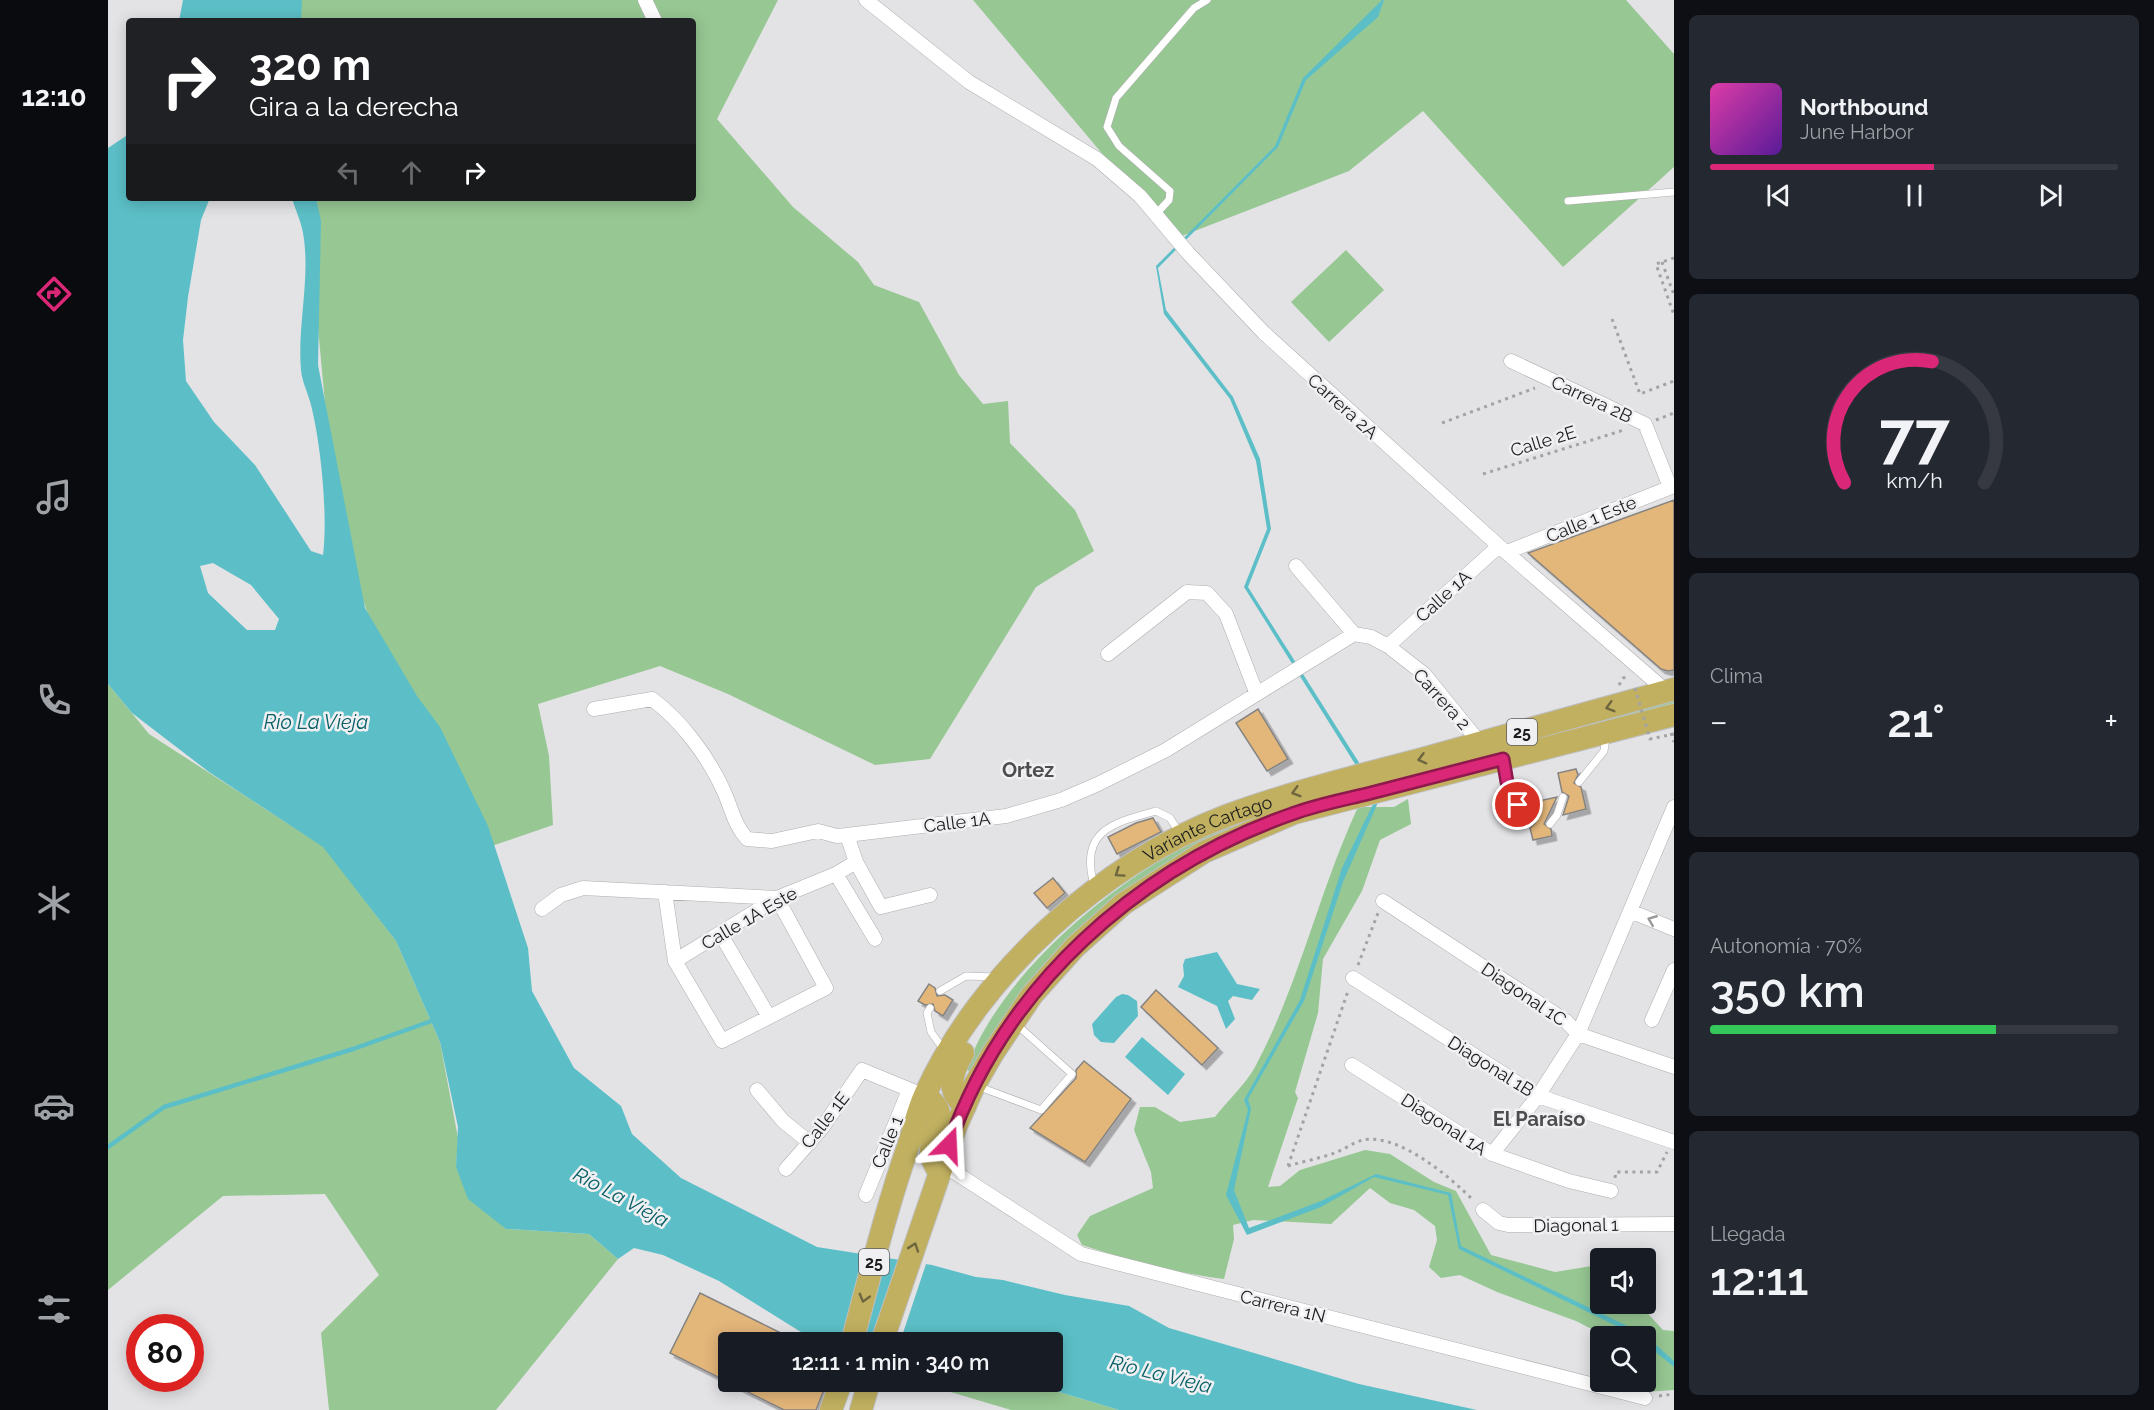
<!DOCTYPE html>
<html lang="es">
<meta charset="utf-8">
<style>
body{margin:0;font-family:Raleway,sans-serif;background:#242831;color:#f1f3f6;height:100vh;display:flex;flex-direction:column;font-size:22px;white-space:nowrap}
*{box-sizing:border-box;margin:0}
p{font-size:20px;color:#9ea1a6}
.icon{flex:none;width:33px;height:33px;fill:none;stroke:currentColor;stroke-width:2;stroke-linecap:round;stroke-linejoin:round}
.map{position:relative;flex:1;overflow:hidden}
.drawer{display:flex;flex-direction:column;gap:15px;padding:15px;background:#0d0f14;width:480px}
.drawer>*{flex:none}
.hud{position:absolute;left:18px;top:18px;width:570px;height:183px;border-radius:6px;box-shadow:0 3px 15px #0003;background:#202124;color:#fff;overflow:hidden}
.controls{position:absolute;left:1482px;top:1248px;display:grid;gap:12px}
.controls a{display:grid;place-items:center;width:66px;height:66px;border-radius:6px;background:#171b24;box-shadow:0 3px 15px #0003;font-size:30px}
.speed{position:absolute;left:18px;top:1314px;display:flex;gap:12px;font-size:30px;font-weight:700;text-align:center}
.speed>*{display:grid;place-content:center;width:78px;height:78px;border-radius:50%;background:#171b24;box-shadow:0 3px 15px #0003;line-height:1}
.speed .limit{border:9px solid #d22;background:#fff;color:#111}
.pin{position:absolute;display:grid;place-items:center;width:51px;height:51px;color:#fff;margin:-26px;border:3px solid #fff;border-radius:50%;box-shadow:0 2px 6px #0007}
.me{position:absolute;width:66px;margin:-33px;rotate:21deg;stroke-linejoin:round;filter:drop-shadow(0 0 4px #0008)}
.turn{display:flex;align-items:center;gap:21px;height:126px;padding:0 24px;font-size:27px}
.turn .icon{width:78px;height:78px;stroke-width:2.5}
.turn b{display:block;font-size:42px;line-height:51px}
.lanes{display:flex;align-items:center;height:57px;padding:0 24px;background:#0003;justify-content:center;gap:30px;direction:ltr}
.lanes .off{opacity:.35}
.big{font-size:45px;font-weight:600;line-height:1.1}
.drawer .card{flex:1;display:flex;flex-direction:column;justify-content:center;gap:9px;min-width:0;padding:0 21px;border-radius:9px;background:#242831}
.drawer .dial{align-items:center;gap:0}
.dial svg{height:156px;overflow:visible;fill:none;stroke:#363941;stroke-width:7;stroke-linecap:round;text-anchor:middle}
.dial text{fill:#f1f3f6;stroke:none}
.song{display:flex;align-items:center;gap:18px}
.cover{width:72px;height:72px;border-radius:9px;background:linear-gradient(135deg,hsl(320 70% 55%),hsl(270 70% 35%))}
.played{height:6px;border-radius:3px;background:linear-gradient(90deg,#db2777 55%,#363941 55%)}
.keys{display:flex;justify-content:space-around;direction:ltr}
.heat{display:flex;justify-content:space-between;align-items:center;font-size:33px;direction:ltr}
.charge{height:9px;border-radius:4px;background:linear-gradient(90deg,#34c759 70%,#363941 0)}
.trip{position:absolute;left:610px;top:1332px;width:345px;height:60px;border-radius:6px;background:#171b24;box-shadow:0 3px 15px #0003;font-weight:600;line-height:60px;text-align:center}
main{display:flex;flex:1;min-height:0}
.menu{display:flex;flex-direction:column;width:108px;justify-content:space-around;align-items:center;background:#090b0e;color:#9ea1a6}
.menu .icon{width:42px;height:42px}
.menu .current{color:#db2777}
.menu b{font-size:27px;color:#f1f3f6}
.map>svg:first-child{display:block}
.green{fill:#97c793}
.water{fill:#5cbfc7;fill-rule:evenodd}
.pier{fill:#e3e3e6}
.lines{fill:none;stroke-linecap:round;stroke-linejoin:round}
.stream{stroke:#5cbfc7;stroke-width:4.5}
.building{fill:#e3b67a;stroke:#858482;stroke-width:1.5;filter:url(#shadow)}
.service-casing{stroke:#aeaeb0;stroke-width:8}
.minor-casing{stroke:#aeaeb0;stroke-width:15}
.trunk-casing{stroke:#bfbfc0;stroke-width:24}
.path{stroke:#a3a3a5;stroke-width:3;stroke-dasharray:3 4.5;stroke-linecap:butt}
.service{stroke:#fff;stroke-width:7}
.minor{stroke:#fff;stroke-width:14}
.trunk{stroke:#c0b060;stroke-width:22}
.path-bridge{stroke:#a3a3a5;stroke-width:3;stroke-dasharray:3 4.5;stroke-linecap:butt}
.oneway{stroke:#6e663e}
.oneway2{stroke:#999}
.route-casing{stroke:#8e194d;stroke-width:15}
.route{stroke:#db2777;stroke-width:10}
.labels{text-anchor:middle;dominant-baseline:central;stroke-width:5;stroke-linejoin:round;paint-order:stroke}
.shield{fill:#f0f0f3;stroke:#5c5c5d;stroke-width:1.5}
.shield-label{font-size:16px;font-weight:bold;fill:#1c1c1d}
.street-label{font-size:18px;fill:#1c1c1d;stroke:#f0f0f3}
.water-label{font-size:20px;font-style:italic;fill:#086066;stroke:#f0f0f3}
.neighbourhood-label{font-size:20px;font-weight:bold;fill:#4d4d4f;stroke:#f0f0f3}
</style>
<main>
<nav class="menu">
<b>12:10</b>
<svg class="icon current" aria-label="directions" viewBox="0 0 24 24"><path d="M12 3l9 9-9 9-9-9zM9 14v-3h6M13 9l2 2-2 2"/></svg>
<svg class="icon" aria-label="music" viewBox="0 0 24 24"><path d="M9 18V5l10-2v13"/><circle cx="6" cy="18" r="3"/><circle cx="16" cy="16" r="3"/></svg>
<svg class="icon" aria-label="phone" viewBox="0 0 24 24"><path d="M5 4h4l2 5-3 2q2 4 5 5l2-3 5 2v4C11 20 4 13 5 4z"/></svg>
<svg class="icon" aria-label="climate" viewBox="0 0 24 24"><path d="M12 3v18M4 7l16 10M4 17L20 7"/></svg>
<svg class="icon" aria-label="car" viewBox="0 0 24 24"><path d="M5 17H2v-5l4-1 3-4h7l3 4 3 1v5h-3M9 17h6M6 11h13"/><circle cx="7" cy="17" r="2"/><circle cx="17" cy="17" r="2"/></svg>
<svg class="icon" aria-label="filters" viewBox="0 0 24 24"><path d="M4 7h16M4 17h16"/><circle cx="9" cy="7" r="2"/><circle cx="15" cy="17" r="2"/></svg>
</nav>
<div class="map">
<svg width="1566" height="1410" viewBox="0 0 1566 1410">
<defs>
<filter id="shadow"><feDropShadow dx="4.5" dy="4.5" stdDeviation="0" flood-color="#0004"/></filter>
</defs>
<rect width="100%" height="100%" fill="#e3e3e6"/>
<path class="green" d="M171 0H670L609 119 685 207 750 262 766 285 811 302 851 375 875 404 900 401 902 443 967 510 986 551 928 587 822 759 767 765 620 694 552 666 430 704 441 756 445 825 375 849 279 669 228 522 198 198H585V21H174Z
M865 0H1518L1566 54V167L1455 267 1315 111 1241 171 1066 239Z
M1238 250 1276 290 1221 342 1183 302Z
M0 684 41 734 216 847 288 941 332 1042 350 1138 348 1167 398 1229 481 1234 510 1259 388 1410H221L213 1333 271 1275 217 1194 115 1196 0 1290Z
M1566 699V703L1360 758 1091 843 1028 882 958 940 933 970 865 1072 858 1070C895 963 1033 857 1137 818 1157 811 1178 807 1198 801 1239 790 1280 779 1321 767 1403 745 1484 722 1566 699Z
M1300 799 1303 824 1272 840 1254 891 1215 959 1210 1013 1187 1092 1190 1098 1160 1187 1172 1186 1192 1170 1257 1150 1282 1154 1326 1182 1348 1191 1383 1255 1447 1272 1490 1265 1492 1267V1304H1531L1555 1330 1566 1331V1390L1538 1392V1336H1497L1468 1321 1389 1292 1352 1275 1333 1278 1321 1267 1329 1240 1327 1226 1306 1210 1282 1203 1262 1188 1223 1224 1145 1220 1125 1225 1126 1239 1116 1279C1067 1273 1021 1260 974 1245L969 1235 982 1216 1045 1188 1043 1172 1026 1130 1032 1107H1047L1072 1122 1107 1117C1119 1101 1137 1085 1147 1067 1191 985 1211 891 1250 807H1286Z
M809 1382H918L1011 1410H903Z"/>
<path class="water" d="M75 0H194L193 21H71Z
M1274 0H1276L1270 17 1198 80 1170 147 1050 268 1058 310 1125 397 1152 459 1163 529 1140 587 1269 791 1271 800 1235 882 1196 1001 1140 1099 1143 1109 1126 1190 1141 1228 1213 1201 1268 1174 1343 1193 1353 1246 1536 1334 1566 1361V1367L1538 1344V1336H1529L1351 1249 1340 1195 1266 1177 1213 1207 1139 1235 1118 1195 1140 1110 1136 1100 1192 1000 1234 868 1267 800 1264 791 1136 587 1159 529 1148 461 1122 399 1056 314 1048 266 1167 146 1195 78Z
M21 134V198H102L93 220 80 297 75 340 78 381 106 422 147 465 203 551 215 555C220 516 213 444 203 405 200 393 194 382 193 370 189 325 203 278 195 233 193 221 187 209 184 198H208L213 221 210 365 257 608 309 696 332 727 380 826 420 948 424 991 466 1068 513 1106 524 1134 573 1178 709 1247 824 1265 868 1277 895 1280 957 1295 1021 1306 1061 1328 1251 1384 1369 1410H1011L918 1382H945V1342H709L611 1281 555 1255 526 1248 510 1259 481 1234 398 1229 360 1199 348 1167 350 1127 332 1042 288 941 215 847 101 772 24 713 0 684V148ZM105 563 143 585 171 619 167 630H139L100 593 92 566Z
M1109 952 1129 984 1152 989 1144 1000 1125 996 1120 1001 1127 1019 1118 1029 1109 1006 1070 987 1076 976 1075 965 1077 959Z
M1014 994 1020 995 1029 1001 1030 1016 1006 1043 993 1042 986 1035 984 1024 1008 997Z
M1034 1037 1077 1074 1060 1095 1017 1057Z"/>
<path class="pier" d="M793 1257 819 1261 792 1342H763Z"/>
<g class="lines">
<path class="stream" d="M0 1147 56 1107 245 1049 329 1019"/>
</g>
<path class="building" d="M1566 500V670L1560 671 1553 669 1420 553Z
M1150 709 1180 759 1159 771 1128 723Z
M1468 769 1470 775 1466 783 1473 787 1478 809 1455 815 1461 796 1454 792 1450 773Z
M1449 797 1436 824 1443 829 1444 836 1425 840 1422 828 1427 823 1417 804Z
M1045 818 1053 832 1009 854 1000 837 1028 823Z
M945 878 957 893 939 908 926 893Z
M821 984 827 988 829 996 837 995 845 1000 835 1016 827 1011 825 1004 817 1005 810 1001Z
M1048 990 1110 1048 1094 1065 1033 1007Z
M976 1061 1023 1099 977 1162 922 1128 968 1078V1070Z
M592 1293 691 1342H621V1382H719L708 1410H676L562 1353Z"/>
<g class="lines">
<defs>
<path id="service" d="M1460 201 1566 192
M1048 214 1061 200 1062 191 1011 146 999 127 1008 98 1086 8 1099 0
M1395 762 1399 782 1421 823
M1471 782 1496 751 1498 737
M1442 824 1449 815 1455 797
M986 885C971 831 1004 823 1048 811L1062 818 1071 832
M832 991 858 976 888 977
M822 1008 819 1013 823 1032 836 1050
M869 1086 933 1110 964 1074 909 1025"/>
<path id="minor" d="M537 0 547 21
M758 0 861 82 989 159 1032 196 1080 253 1156 333 1391 546 1558 691
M1403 361 1537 424 1562 487
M1399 552 1566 486
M1188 566 1246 634 1263 637 1280 646 1316 674 1372 743
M1280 646 1391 546
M1000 654 1079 592 1099 593 1118 614 1148 692
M486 709 544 699C574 721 602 759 617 794 624 810 627 826 639 839L664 841 710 831 729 836 739 835 898 816 953 800 990 784 1058 750 1246 634
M739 835 748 862 773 907 822 895
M728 874 767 939
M1275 901 1458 1021 1470 1034 1566 1067
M434 909 453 895 475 888 669 898 718 988 614 1041 567 961 557 892
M1522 911 1566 929
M612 933 661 1017
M567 961 669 898 728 874 748 862
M1245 978 1430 1096 1566 1142
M1544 1020 1566 970
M1244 1065 1384 1154 1461 1181 1503 1191
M649 1090 675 1121 702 1143
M1384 1154 1430 1096 1470 1034 1566 807
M834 1164 973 1254 1537 1398
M678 1169 714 1128 754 1070 817 1096
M758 1195 801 1090
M1375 1210 1391 1223 1400 1225 1566 1224"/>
<g id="trunk">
<path d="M855 1053C844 1072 837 1089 857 1106"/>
<path d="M817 1096C846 1115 821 1130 823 1153 823 1158 826 1163 828 1167"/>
<path id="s1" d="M744 1342C762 1276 778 1209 801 1144 806 1128 810 1110 817 1095 871 974 996 862 1118 816 1183 792 1250 776 1317 758 1400 735 1483 712 1566 689"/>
<path d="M774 1342 848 1126 866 1086 885 1053 924 995 967 947 1015 904 1096 852 1186 813 1566 715"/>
<path d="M723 1410 733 1382"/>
<path d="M753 1410 761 1382"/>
</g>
</defs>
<use href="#service" class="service-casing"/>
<use href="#minor" class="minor-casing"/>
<use href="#trunk" class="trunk-casing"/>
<path class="path" d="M1566 258 1548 264 1566 315
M1554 262 1566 295
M1504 319 1532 394 1566 381
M1548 420 1566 413
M1334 423 1427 388
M1375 474 1516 430
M1511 685 1515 678 1520 677
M1563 733 1566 742
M1250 965 1270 913
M1180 1166 1240 991
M1180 1166C1196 1161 1214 1158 1229 1152 1237 1149 1246 1142 1255 1140 1291 1133 1342 1177 1365 1200
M1507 1178 1508 1172H1549L1559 1152
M1551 1396 1566 1394"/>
<use href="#service" class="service"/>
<use href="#minor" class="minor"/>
<use href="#trunk" class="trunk"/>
<path class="path-bridge" d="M1527 688 1542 739 1566 734"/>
</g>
<defs><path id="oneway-chevron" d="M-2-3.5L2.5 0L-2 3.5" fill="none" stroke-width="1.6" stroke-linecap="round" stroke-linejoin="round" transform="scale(1.5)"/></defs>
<g class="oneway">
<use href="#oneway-chevron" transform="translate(1502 707) rotate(164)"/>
<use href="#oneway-chevron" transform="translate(1314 759) rotate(165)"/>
<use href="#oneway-chevron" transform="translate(1188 792) rotate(164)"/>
<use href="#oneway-chevron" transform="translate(1011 873) rotate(146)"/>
<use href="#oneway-chevron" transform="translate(806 1247) rotate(-71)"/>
<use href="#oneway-chevron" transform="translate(756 1298) rotate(105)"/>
</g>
<use class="oneway2" href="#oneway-chevron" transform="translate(1544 920) rotate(-158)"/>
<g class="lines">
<defs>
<path id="route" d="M841 1145C896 987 1029 868 1184 814 1208 805 1234 800 1259 794 1304 782 1350 771 1395 759L1399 782 1410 805"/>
</defs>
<use href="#route" class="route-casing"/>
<use href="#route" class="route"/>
</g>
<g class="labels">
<g class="shield">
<rect x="1399" y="719" width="30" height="26" rx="4.5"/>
<rect x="751" y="1249" width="30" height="26" rx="4.5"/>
</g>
<g class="shield-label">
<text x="1414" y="732">25</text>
<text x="766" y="1262">25</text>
</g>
<g class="street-label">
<text transform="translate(1484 399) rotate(25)">Carrera 2B</text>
<text transform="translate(1235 406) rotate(42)">Carrera 2A</text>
<text transform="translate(1435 441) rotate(-17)">Calle 2E</text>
<text transform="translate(1483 519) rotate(-22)">Calle 1 Este</text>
<text transform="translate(1335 596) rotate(-42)">Calle 1A</text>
<text transform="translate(1334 699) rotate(48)">Carrera 2</text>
<text transform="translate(849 822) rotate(-7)">Calle 1A</text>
<text stroke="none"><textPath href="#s1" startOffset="656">Variante Cartago</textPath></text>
<text transform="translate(641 918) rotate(-30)">Calle 1A Este</text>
<text transform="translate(1416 994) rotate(34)">Diagonal 1C</text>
<text transform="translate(1383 1066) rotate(32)">Diagonal 1B</text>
<text transform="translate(717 1120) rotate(-52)">Calle 1E</text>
<text transform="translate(1336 1124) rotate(33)">Diagonal 1A</text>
<text transform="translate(779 1142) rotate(-68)">Calle 1</text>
<text transform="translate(1468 1225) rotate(-1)">Diagonal 1</text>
<text transform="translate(1175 1306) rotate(14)">Carrera 1N</text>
</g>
<g class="water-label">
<text x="208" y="722">Río La Vieja</text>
<text transform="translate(513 1197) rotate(28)">Río La Vieja</text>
<text transform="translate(1053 1374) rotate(14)">Río La Vieja</text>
</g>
<g class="neighbourhood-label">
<text x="920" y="770">Ortez</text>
<text x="1431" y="1119">El Paraíso</text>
</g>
</g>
</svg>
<div class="controls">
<a><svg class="icon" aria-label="sound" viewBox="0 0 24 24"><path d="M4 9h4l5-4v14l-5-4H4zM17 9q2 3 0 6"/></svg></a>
<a><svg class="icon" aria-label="search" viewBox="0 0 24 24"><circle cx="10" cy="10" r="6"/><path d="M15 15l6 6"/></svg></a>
</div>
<div class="speed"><div class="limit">80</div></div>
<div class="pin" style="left:1410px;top:805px;background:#d93025"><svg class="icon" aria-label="arrive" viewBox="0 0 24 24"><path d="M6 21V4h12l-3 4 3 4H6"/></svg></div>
<svg class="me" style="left:841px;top:1145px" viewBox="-20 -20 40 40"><path d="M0-17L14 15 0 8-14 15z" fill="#db2777" stroke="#fff" stroke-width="4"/></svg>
<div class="trip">12:11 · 1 min · 340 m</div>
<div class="hud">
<div class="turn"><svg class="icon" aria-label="right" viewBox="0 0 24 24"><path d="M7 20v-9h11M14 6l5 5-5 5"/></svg><div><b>320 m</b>Gira a la derecha</div></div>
<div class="lanes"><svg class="icon off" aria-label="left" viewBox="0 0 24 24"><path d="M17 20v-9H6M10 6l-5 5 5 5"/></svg><svg class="icon off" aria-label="ahead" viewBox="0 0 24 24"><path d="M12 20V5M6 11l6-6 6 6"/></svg><svg class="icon" aria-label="right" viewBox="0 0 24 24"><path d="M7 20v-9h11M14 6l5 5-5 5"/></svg></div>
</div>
</div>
<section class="drawer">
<div class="card">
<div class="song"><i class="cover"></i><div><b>Northbound</b><p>June Harbor</p></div></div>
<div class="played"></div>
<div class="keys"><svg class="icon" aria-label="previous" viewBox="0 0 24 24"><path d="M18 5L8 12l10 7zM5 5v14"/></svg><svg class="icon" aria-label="pause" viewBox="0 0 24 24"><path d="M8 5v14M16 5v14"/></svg><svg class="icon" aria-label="next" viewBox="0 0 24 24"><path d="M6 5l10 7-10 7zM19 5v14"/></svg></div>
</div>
<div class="card dial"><svg viewBox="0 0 100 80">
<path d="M14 69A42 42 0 1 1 86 69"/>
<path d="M14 69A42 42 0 0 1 59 7" stroke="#db2777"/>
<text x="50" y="56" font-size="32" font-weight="700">77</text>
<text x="50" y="72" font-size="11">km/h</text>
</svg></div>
<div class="card"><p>Clima</p>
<div class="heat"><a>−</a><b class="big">21°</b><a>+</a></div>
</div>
<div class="card"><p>Autonomía · 70%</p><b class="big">350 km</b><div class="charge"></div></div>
<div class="card"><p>Llegada</p><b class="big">12:11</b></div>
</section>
</main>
